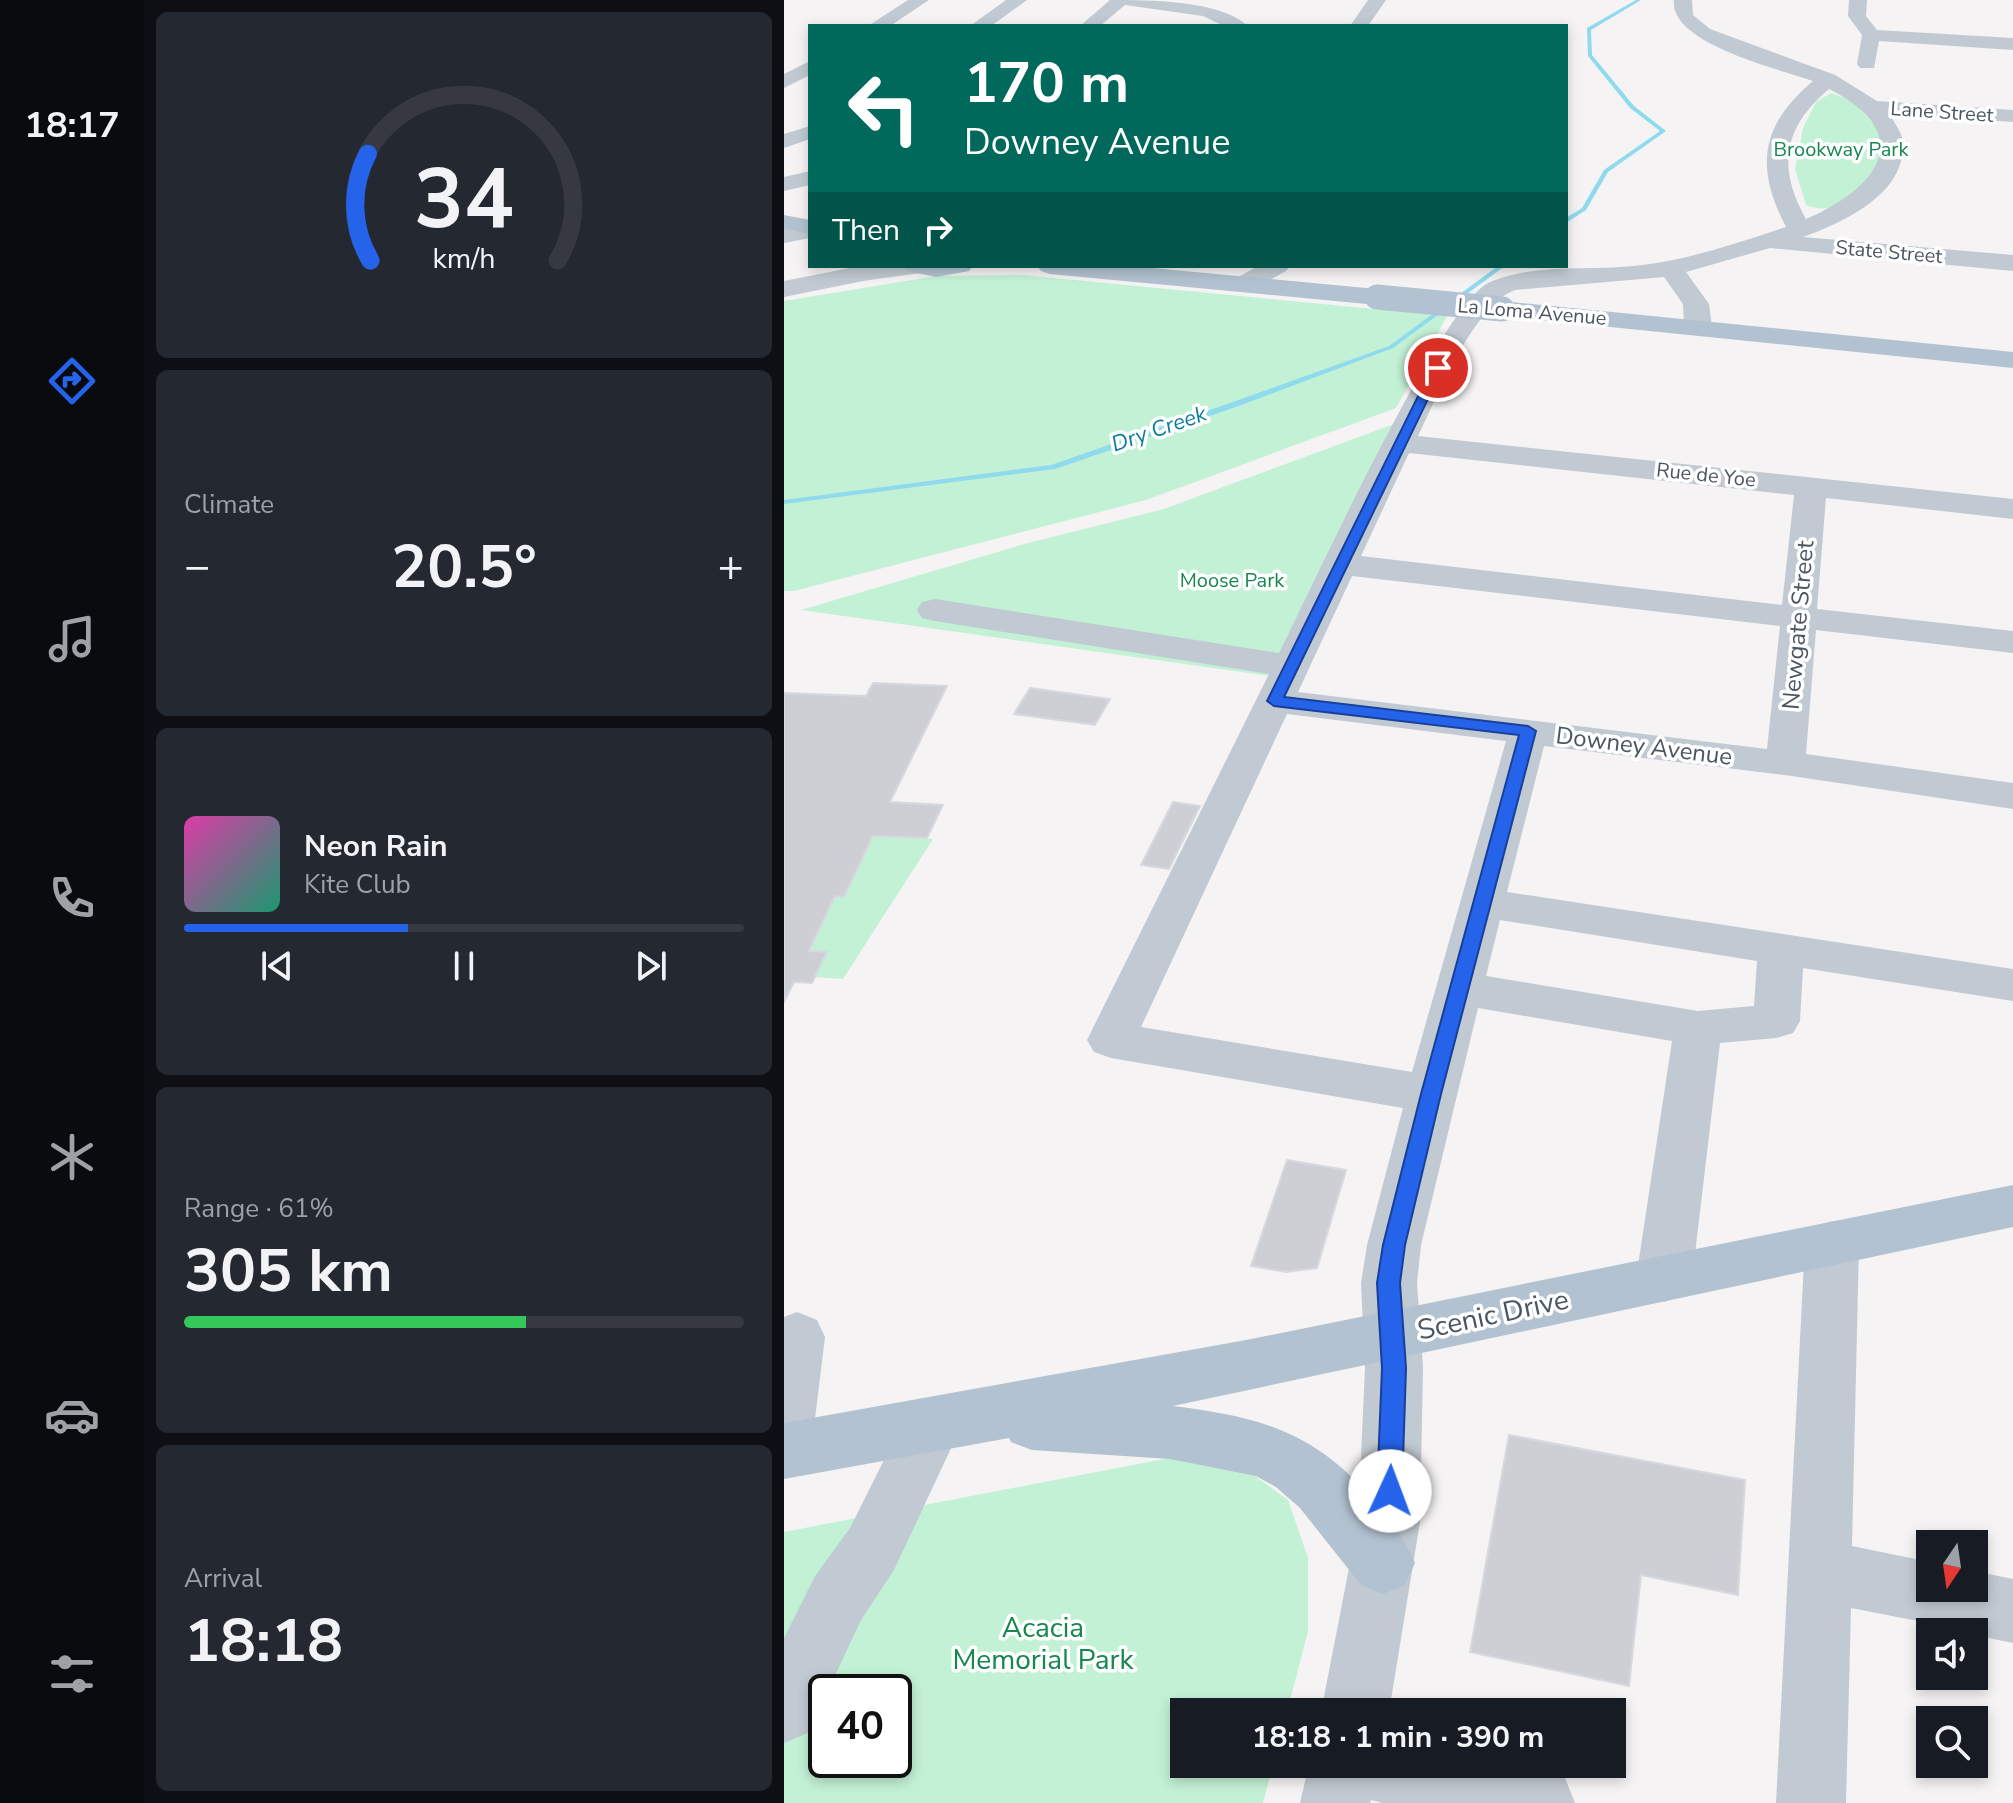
<!DOCTYPE html>
<meta charset="utf-8">
<style>
body{margin:0;font-family:"Nunito Sans",sans-serif;background:#242831;color:#f1f3f6;height:100vh;display:flex;flex-direction:column;font-size:30px;white-space:nowrap}
*{box-sizing:border-box;margin:0}
p{font-size:26px;color:#9ea1a6}
.icon{flex:none;width:44px;height:44px;fill:none;stroke:currentColor;stroke-width:2;stroke-linecap:round;stroke-linejoin:round}
.map{position:relative;flex:1;overflow:hidden}
.side{display:flex;flex-direction:column;gap:12px;padding:12px;background:#0d0f14;width:640px}
.side>*{flex:none}
.top-card{position:absolute;left:24px;top:24px;width:760px;height:244px;border-radius:0px;box-shadow:0 4px 12px #0003;background:#00695c;color:#fff;overflow:hidden}
.needle{width:52px;rotate:193deg}
.fabs{position:absolute;left:1132px;top:1530px;display:grid;gap:16px}
.fabs a{display:grid;place-items:center;width:72px;height:72px;border-radius:0px;background:#171b24;box-shadow:0 4px 12px #0003;font-size:40px}
.speed{position:absolute;left:24px;top:1674px;display:flex;gap:16px;font-size:40px;font-weight:700;text-align:center}
.speed>*{display:grid;place-content:center;width:104px;height:104px;border-radius:50%;background:#171b24;box-shadow:0 4px 12px #0003;line-height:1}
.speed .limit{border:4px solid #111;border-radius:12px;background:#fff;color:#111}
.pin{position:absolute;display:grid;place-items:center;width:68px;height:68px;color:#fff;margin:-34px;border:4px solid #fff;border-radius:50%;box-shadow:0 2px 8px #0007}
.me{position:absolute;width:88px;margin:-44px;rotate:2deg;stroke-linejoin:round;filter:drop-shadow(0 0 6px #0008)}
.turn{display:flex;align-items:center;gap:28px;height:168px;padding:0 24px;font-size:36px}
.turn .icon{width:104px;height:104px;stroke-width:2.5}
.turn b{display:block;font-size:56px;line-height:68px}
.then{display:flex;align-items:center;height:76px;padding:0 24px;background:#0003;gap:16px;font-size:30px}
.big{font-size:60px;font-weight:700;line-height:1.1}
.side .widget{flex:1;display:flex;flex-direction:column;justify-content:center;gap:12px;min-width:0;padding:0 28px;border-radius:12px;background:#242831}
.side .dial{align-items:center;gap:0}
.dial svg{height:208px;overflow:visible;fill:none;stroke:#363941;stroke-width:7;stroke-linecap:round;text-anchor:middle}
.dial text{fill:#f1f3f6;stroke:none}
.song{display:flex;align-items:center;gap:24px}
.cover{width:96px;height:96px;border-radius:12px;background:linear-gradient(135deg,hsl(320 70% 55%),hsl(160 70% 35%))}
.played{height:8px;border-radius:4px;background:linear-gradient(90deg,#2563eb 40%,#363941 40%)}
.keys{display:flex;justify-content:space-around;direction:ltr}
.heat{display:flex;justify-content:space-between;align-items:center;font-size:44px;direction:ltr}
.charge{height:12px;border-radius:6px;background:linear-gradient(90deg,#34c759 61%,#363941 0)}
.trip{position:absolute;left:386px;top:1698px;width:456px;height:80px;border-radius:0px;background:#171b24;box-shadow:0 4px 12px #0003;font-weight:700;line-height:80px;text-align:center}
main{display:flex;flex:1;min-height:0}
.tab-bar{display:flex;flex-direction:column;width:144px;justify-content:space-around;align-items:center;background:#090b0e;color:#9ea1a6}
.tab-bar .icon{width:56px;height:56px}
.tab-bar .current{color:#2563eb}
.tab-bar b{font-size:36px;color:#f1f3f6}
.map>svg:first-child{display:block}
.green{fill:#c3f1d5;fill-rule:evenodd}
.lines{fill:none;stroke-linecap:round;stroke-linejoin:round}
.stream{fill:#90daee;fill-rule:evenodd}
.building{fill:#cdcfd5;stroke:#d7d9de;stroke-width:2}
.minor{fill:#c1cad2;fill-rule:evenodd}
.major{fill:#b3c2d1;fill-rule:evenodd}
.major-bridge{stroke:#b3c2d1;stroke-width:25}
.route{fill:#2563eb;stroke:#184099;stroke-width:2}
.labels{text-anchor:middle;dominant-baseline:central;stroke-width:7;stroke-linejoin:round;paint-order:stroke}
.far-street-label{font-size:20px;fill:#4a5661;stroke:#fff}
.far-park-label{font-size:20px;fill:#17864f;stroke:#fff}
.far-water-label{font-size:22px;font-style:italic;fill:#0c7c9b;stroke:#fff}
.street-label{font-size:24px;fill:#4a5661;stroke:#fff}
.near-street-label{font-size:28px;fill:#4a5661;stroke:#fff}
.near-park-label{font-size:28px;fill:#17864f;stroke:#fff}
</style>
<main>
<nav class="tab-bar">
<b>18:17</b>
<svg class="icon current" aria-label="directions" viewBox="0 0 24 24"><path d="M12 3l9 9-9 9-9-9zM9 14v-3h6M13 9l2 2-2 2"/></svg>
<svg class="icon" aria-label="music" viewBox="0 0 24 24"><path d="M9 18V5l10-2v13"/><circle cx="6" cy="18" r="3"/><circle cx="16" cy="16" r="3"/></svg>
<svg class="icon" aria-label="phone" viewBox="0 0 24 24"><path d="M5 4h4l2 5-3 2q2 4 5 5l2-3 5 2v4C11 20 4 13 5 4z"/></svg>
<svg class="icon" aria-label="climate" viewBox="0 0 24 24"><path d="M12 3v18M4 7l16 10M4 17L20 7"/></svg>
<svg class="icon" aria-label="car" viewBox="0 0 24 24"><path d="M5 17H2v-5l4-1 3-4h7l3 4 3 1v5h-3M9 17h6M6 11h13"/><circle cx="7" cy="17" r="2"/><circle cx="17" cy="17" r="2"/></svg>
<svg class="icon" aria-label="filters" viewBox="0 0 24 24"><path d="M4 7h16M4 17h16"/><circle cx="9" cy="7" r="2"/><circle cx="15" cy="17" r="2"/></svg>
</nav>
<section class="side">
<div class="widget dial"><svg viewBox="0 0 100 80">
<path d="M14 69A42 42 0 1 1 86 69"/>
<path d="M14 69A42 42 0 0 1 13 28" stroke="#2563eb"/>
<text x="50" y="56" font-size="32" font-weight="700">34</text>
<text x="50" y="72" font-size="11">km/h</text>
</svg></div>
<div class="widget"><p>Climate</p>
<div class="heat"><a>−</a><b class="big">20.5°</b><a>+</a></div>
</div>
<div class="widget">
<div class="song"><i class="cover"></i><div><b>Neon Rain</b><p>Kite Club</p></div></div>
<div class="played"></div>
<div class="keys"><svg class="icon" aria-label="previous" viewBox="0 0 24 24"><path d="M18 5L8 12l10 7zM5 5v14"/></svg><svg class="icon" aria-label="pause" viewBox="0 0 24 24"><path d="M8 5v14M16 5v14"/></svg><svg class="icon" aria-label="next" viewBox="0 0 24 24"><path d="M6 5l10 7-10 7zM19 5v14"/></svg></div>
</div>
<div class="widget"><p>Range · 61%</p><b class="big">305 km</b><div class="charge"></div></div>
<div class="widget"><p>Arrival</p><b class="big">18:18</b></div>
</section>
<div class="map">
<svg width="1229" height="1803" viewBox="0 0 1229 1803">
<rect width="100%" height="100%" fill="#f5f3f3"/>
<path class="green" d="M1047 93 1069 101 1098 134C1098 144 1099 158 1095 166 1081 192 1053 218 1022 205L1011 169 1019 128 1032 102Z
M238 275 663 316 612 408 362 500 10 591H0V301L152 276Z
M629 417 501 678 17 610 244 543 380 509Z
M81 835 149 839 59 979 31 977 42 952 25 951 51 896H61L73 870Z
M385 1458 460 1468 504 1500 524 1558V1631L503 1712H400V1764H489L479 1803H0V1532ZM42 1692H110V1760H42Z"/>
<g class="lines">
<path class="stream" d="M852 0H857L807 30 808 55 850 106 882 131 824 172 802 210 782 223V218L798 208 820 170 876 131 846 108 804 56 803 28Z
M714 266H721L609 348 452 407 271 469 0 504V500L267 465 446 403 605 346Z"/>
</g>
<path class="building" d="M89 683 163 686 106 802 159 805 143 838 89 836 60 897 51 896 25 951 43 952 28 983 10 982 0 1002V693L82 696Z
M246 688 326 699 311 725 230 714Z
M389 802 416 806 385 869 357 865Z
M503 1160 562 1170 533 1268 502 1272 467 1266Z
M725 1435 961 1480 954 1595 857 1575 845 1686 686 1652Z"/>
<g class="lines">
<path class="minor" d="M124 0H145L106 26H84Z
M222 0H243L207 26H186Z
M326 0C365 0 436 0 464 26H440L419 16 341 5 316 26H296Z
M584 0H602L584 26H566Z
M890 0H908L909 15 926 29 1051 75 1093 101 1229 110V122L1106 114C1109 121 1116 130 1118 137 1127 192 1060 222 1019 237L1229 255V271L986 248 902 272 925 304 928 327 924 333H904L900 327 899 304 880 277 731 290C689 306 654 396 634 436L1229 499V519L1042 498 1033 609 1229 631V653L1032 630 1022 754 1229 783V809L1001 775 760 746 723 892 1229 969V1001L1019 968 1016 1021 1009 1033 992 1038 936 1043 908 1279 899 1295 880 1302 861 1295 852 1279 888 1041 694 1008 637 1245 633 1283 639 1368 636 1522 605 1712H537L574 1522 581 1368 577 1283 583 1245 619 1108 327 1058 310 1052 303 1040 485 674 151 621 138 618 133 610 138 602 151 599 495 653C526 592 658 302 706 282 751 263 803 271 850 266 902 261 953 243 1002 227 971 167 976 126 1029 81 996 69 885 44 890 0ZM1045 89C1134 134 1095 188 1022 219 993 167 999 128 1045 89ZM625 453 1010 495 998 605 577 556ZM568 576 996 626 983 749 514 692ZM503 714 722 741 628 1072 357 1027ZM716 920 973 961 970 1006 914 1011 702 976Z
M1065 0H1083L1082 16 1093 30 1229 38V50L1095 41 1090 68H1076L1073 64 1078 35 1064 16Z
M26 61V75L0 88V74Z
M26 126V139L0 148V134Z
M26 171V185L0 191V177Z
M26 224V238L0 243V229Z
M76 266 147 267 143 272 79 281 0 297V281Z
M474 266H506L502 271 467 290H449L445 285 449 280Z
M1048 1221 1067 1227 1075 1243 1068 1546 1146 1562V1588H1190V1571L1229 1579V1643L1190 1635V1632L1067 1608 1062 1803H992L1021 1243 1029 1227Z
M13 1312 33 1320 41 1337 30 1427 21 1446 0 1454V1317Z
M147 1400 168 1408 177 1427 110 1570 77 1620 24 1733 0 1743V1638L31 1576 66 1528 126 1408Z
M525 1764H739L781 1778 791 1803H599L587 1800 586 1803H516Z"/>
<path class="major" d="M0 215 26 220V234L0 229Z
M119 266H189L185 271 152 277 123 271Z
M253 266H347L593 289 602 291 606 297 602 303 593 305 266 274 257 271Z
M718 301 1229 352V368L709 315 705 309 709 303Z
M1229 1185V1227L389 1406C476 1417 531 1431 590 1501 606 1521 621 1539 631 1563L621 1585 599 1594 577 1585 516 1508 492 1487 472 1476 386 1459 248 1450 227 1442 225 1438 0 1479V1423L462 1340Z"/>
<path class="major-bridge" d="M593 297 718 309"/>
</g>
<path class="route" d="M654 365 659 368 500 697 744 726 752 731 657 1094 621 1245 616 1283 622 1368 618 1491 615 1500 606 1503 597 1500 593 1491 598 1368 593 1283 599 1245 637 1094 735 735 490 706 483 701 648 368Z"/>
<g class="labels">
<g class="far-street-label">
<text transform="translate(1158 112) rotate(4)">Lane Street</text>
<text transform="translate(1105 252) rotate(5)">State Street</text>
<text transform="translate(748 312) rotate(5)">La Loma Avenue</text>
<text transform="translate(922 475) rotate(6)">Rue de Yoe</text>
</g>
<g class="far-park-label">
<text x="1057" y="149">Brookway Park</text>
<text x="448" y="580">Moose Park</text>
</g>
<g class="far-water-label">
<text transform="translate(375 429) rotate(-19)">Dry Creek</text>
</g>
<g class="street-label">
<text transform="translate(1014 625) rotate(-85)">Newgate Street</text>
<text transform="translate(860 746) rotate(7)">Downey Avenue</text>
</g>
<g class="near-street-label">
<text transform="translate(709 1315) rotate(-12)">Scenic Drive</text>
</g>
<g class="near-park-label">
<text x="259" y="1628">Acacia<tspan x="259" dy="32">Memorial Park</tspan></text>
</g>
</g>
</svg>
<div class="fabs">
<a><svg class="needle" viewBox="-14 -14 28 28"><path d="M0-13l5 13h-10z" fill="#e53935"/><path d="M0 13l5-13h-10z" fill="#9ea1a6"/></svg></a>
<a><svg class="icon" aria-label="sound" viewBox="0 0 24 24"><path d="M4 9h4l5-4v14l-5-4H4zM17 9q2 3 0 6"/></svg></a>
<a><svg class="icon" aria-label="search" viewBox="0 0 24 24"><circle cx="10" cy="10" r="6"/><path d="M15 15l6 6"/></svg></a>
</div>
<div class="speed"><div class="limit">40</div></div>
<div class="pin" style="left:654px;top:368px;background:#d93025"><svg class="icon" aria-label="arrive" viewBox="0 0 24 24"><path d="M6 21V4h12l-3 4 3 4H6"/></svg></div>
<svg class="me" style="left:606px;top:1491px" viewBox="-20 -20 40 40"><circle r="19" fill="#fff"/><path d="M0-13L10 11 0 6-10 11z" fill="#2563eb"/></svg>
<div class="trip">18:18 · 1 min · 390 m</div>
<div class="top-card">
<div class="turn"><svg class="icon" aria-label="left" viewBox="0 0 24 24"><path d="M17 20v-9H6M10 6l-5 5 5 5"/></svg><div><b>170 m</b>Downey Avenue</div></div>
<div class="then">Then<svg class="icon" aria-label="right" viewBox="0 0 24 24"><path d="M7 20v-9h11M14 6l5 5-5 5"/></svg></div>
</div>
</div>
</main>
